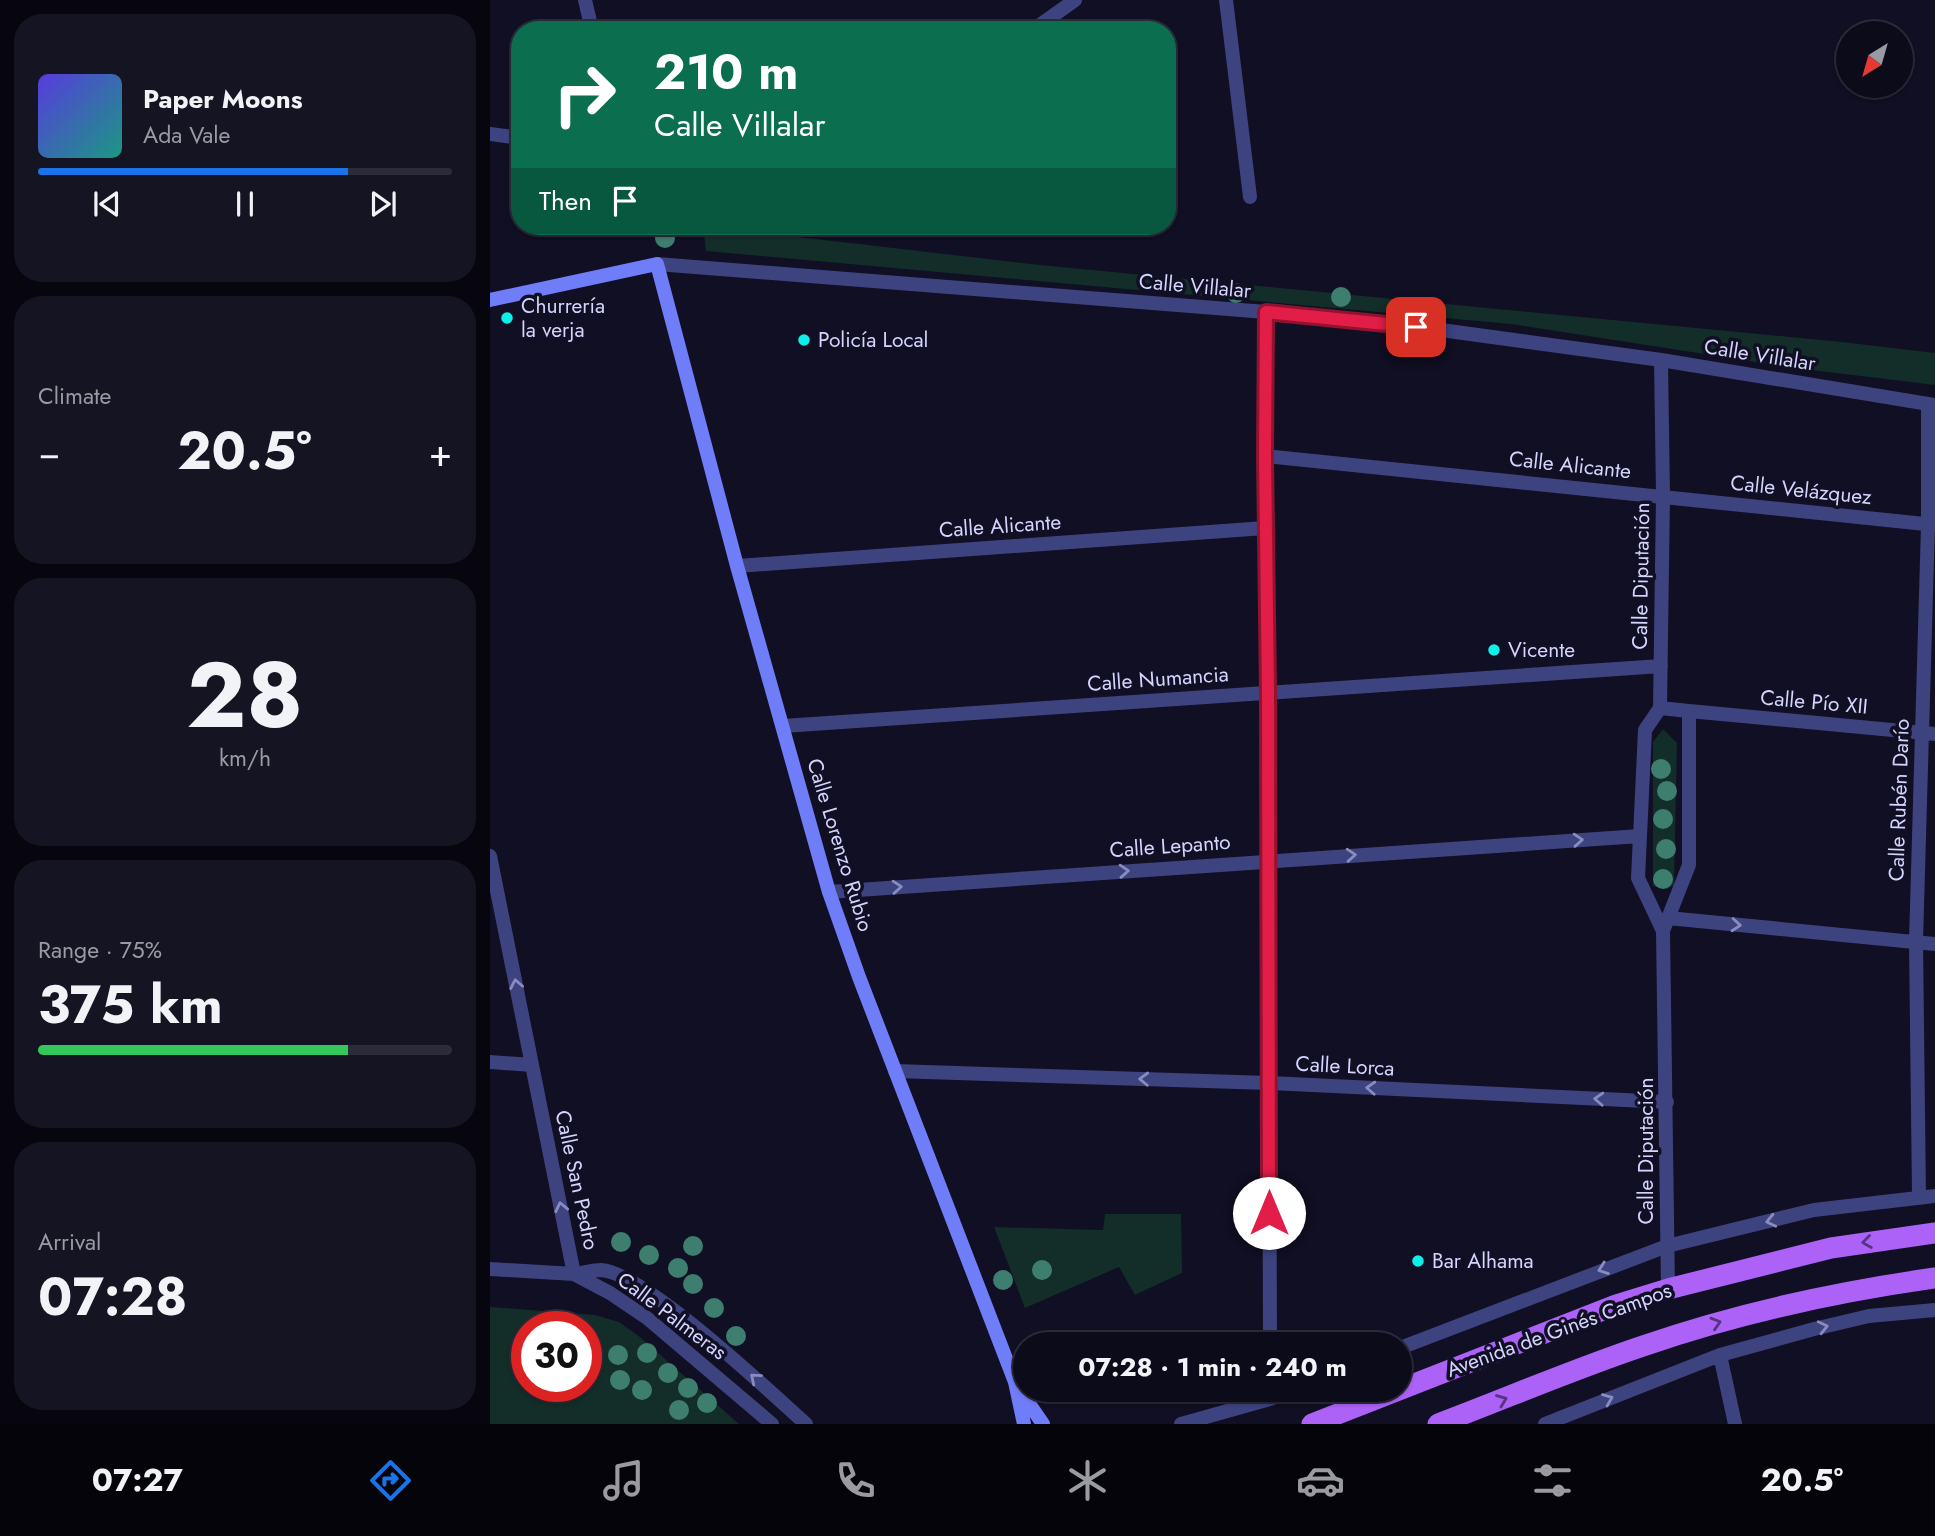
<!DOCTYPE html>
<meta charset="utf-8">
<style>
body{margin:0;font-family:Jost,sans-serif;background:#151423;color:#f1f3f6;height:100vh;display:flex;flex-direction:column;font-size:26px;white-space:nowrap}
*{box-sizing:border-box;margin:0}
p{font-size:23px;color:#9a9ba2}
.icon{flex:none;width:38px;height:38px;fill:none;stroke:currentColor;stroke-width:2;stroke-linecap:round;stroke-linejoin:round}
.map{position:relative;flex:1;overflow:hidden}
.side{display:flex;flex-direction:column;gap:14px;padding:14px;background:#07060e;width:490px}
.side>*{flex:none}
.hud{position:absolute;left:21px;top:21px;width:665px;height:214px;border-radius:28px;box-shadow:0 2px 5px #0004,0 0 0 2px #2c2b39;background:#0b6e4f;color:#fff;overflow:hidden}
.needle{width:46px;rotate:217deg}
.buttons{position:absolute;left:1346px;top:21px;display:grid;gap:14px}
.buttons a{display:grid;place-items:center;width:77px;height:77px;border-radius:50%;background:#0c0b1a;box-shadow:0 2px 5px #0004,0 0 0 2px #2c2b39;font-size:35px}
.speed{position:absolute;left:21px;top:1311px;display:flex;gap:14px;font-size:35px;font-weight:700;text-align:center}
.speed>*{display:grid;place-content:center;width:91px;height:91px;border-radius:50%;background:#0c0b1a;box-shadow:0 2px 5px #0004,0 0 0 2px #2c2b39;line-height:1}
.speed .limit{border:10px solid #d22;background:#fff;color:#111}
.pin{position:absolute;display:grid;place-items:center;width:60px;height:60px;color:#fff;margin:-30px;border-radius:14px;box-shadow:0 4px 10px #0006}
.me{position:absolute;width:77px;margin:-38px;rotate:0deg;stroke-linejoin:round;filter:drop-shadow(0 0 5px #0008)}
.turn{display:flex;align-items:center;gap:24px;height:147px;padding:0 28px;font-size:32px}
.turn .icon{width:91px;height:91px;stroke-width:2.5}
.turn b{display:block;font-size:49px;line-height:60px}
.then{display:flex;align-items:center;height:66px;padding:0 28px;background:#0003;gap:14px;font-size:26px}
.big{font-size:52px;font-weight:700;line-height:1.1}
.side .card{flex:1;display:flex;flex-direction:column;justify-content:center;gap:10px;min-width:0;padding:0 24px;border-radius:28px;background:#151423}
.side .dial{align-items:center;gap:0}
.dial b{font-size:91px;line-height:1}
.song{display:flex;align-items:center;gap:21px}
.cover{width:84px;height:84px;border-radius:10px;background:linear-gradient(135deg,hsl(250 70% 55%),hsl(170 70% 35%))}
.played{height:7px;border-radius:4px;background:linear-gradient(90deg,#1a73e8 75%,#2c2b39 75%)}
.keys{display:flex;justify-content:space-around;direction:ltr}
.heat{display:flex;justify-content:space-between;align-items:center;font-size:38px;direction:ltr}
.charge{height:10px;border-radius:5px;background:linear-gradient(90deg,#34c759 75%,#2c2b39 0)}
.trip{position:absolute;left:523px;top:1332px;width:399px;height:70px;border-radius:35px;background:#0c0b1a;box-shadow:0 2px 5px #0004,0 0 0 2px #2c2b39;font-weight:700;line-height:70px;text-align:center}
.tabs{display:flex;height:112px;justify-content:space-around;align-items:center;background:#05040a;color:#9a9ba2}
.tabs .icon{width:49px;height:49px}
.tabs .selected{color:#1a73e8}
.tabs b{font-size:32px;color:#f1f3f6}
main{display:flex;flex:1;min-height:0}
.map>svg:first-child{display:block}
.green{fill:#132d28;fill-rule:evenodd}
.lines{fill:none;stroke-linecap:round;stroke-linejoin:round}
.street{stroke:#3d437f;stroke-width:14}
.secondary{stroke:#707df8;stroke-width:14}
.primary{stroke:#ac61f7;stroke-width:21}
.tree{fill:#3e7e6f}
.oneway{stroke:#888cbe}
.oneway2{stroke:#563482}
.route-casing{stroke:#92132f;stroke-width:18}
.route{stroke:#e11d48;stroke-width:12}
.poi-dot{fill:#0df0ea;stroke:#100f23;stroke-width:2.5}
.labels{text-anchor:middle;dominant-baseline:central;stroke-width:7;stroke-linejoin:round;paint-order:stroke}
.street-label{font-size:21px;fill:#d4d4fd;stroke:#100f23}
.poi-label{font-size:21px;fill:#d4d4fd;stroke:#100f23;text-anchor:start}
</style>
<main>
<section class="side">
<div class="card">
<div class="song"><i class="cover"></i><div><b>Paper Moons</b><p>Ada Vale</p></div></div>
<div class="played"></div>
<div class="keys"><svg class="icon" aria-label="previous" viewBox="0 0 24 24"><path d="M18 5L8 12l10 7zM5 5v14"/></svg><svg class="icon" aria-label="pause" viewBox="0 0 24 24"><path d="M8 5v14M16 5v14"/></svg><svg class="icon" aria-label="next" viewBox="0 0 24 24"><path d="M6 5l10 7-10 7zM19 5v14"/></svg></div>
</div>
<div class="card"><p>Climate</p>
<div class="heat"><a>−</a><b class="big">20.5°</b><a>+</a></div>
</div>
<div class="card dial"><b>28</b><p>km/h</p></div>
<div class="card"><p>Range · 75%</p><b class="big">375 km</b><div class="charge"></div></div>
<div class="card"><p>Arrival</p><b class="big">07:28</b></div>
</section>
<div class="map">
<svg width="1445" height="1424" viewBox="0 0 1445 1424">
<rect width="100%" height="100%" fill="#100f23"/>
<path class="green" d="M213 226 550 265 1352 342 1445 353V385L1305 368 1021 324 216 251Z
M1173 729 1187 743 1184 885 1177 889 1163 886V742Z
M615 1214H691L692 1273 645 1295 629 1267 535 1308 504 1227 613 1230Z
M0 1307 105 1315 129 1322 150 1337 249 1424H0ZM37 1326H96V1386H37Z"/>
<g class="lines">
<path class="street" d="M95 0 102 30
M736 0 760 197
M543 30 585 0
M0 134 30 138
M167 264 776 312 951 330 1171 360 1445 405
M776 312 775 456 778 692 780 1344
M775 456 1445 525
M247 566 775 528
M1170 708 1199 711V865L1173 931 1148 878 1155 730Z
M1170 708 1173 496 1171 360
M1199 711 1445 734
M293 726 1171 666
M0 856 84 1274
M339 892 1150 836
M1178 918 1445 944
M1173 931 1178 1289
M0 1062 42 1065
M405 1071 779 1083 1177 1102
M1429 1197 1426 941 1438 525V404
M0 1269 84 1274 120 1293 157 1318 282 1424
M84 1274C93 1273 103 1270 111 1270 155 1273 279 1391 316 1424
M910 1348 1177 1246 1324 1210 1445 1196
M1230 1355 1245 1424
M691 1424 780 1399 803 1390
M1055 1424 1230 1355 1324 1329 1379 1316 1445 1310"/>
<path class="secondary" d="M0 300 167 264 247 566 339 892 369 977 525 1382 534 1424
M529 1389 553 1424"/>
<path class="primary" d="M822 1424 1126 1305 1178 1289 1341 1248 1445 1233
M948 1424C1017 1398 1084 1369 1153 1346 1248 1313 1346 1292 1445 1278"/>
</g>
<g class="tree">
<circle cx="175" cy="238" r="10"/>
<circle cx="746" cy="293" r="10"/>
<circle cx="851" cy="297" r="10"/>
<circle cx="1171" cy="769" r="10"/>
<circle cx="1177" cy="791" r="10"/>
<circle cx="1173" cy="819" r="10"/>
<circle cx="1176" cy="849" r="10"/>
<circle cx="1173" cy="879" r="10"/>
<circle cx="131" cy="1242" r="10"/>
<circle cx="203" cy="1246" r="10"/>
<circle cx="159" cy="1255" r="10"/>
<circle cx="188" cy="1268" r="10"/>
<circle cx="552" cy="1270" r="10"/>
<circle cx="513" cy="1280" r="10"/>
<circle cx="203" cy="1284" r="10"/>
<circle cx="224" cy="1308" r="10"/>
<circle cx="246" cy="1336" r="10"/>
<circle cx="157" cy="1353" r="10"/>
<circle cx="128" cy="1355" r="10"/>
<circle cx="178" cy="1373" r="10"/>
<circle cx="130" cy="1380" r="10"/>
<circle cx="198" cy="1388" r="10"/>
<circle cx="152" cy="1390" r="10"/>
<circle cx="217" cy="1403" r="10"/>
<circle cx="189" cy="1410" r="10"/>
</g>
<defs><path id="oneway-chevron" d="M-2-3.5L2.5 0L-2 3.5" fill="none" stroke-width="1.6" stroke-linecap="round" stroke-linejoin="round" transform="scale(1.75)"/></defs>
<g class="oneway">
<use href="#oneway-chevron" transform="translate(1088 840) rotate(-4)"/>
<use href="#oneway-chevron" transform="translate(861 855) rotate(-4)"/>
<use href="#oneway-chevron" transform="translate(634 871) rotate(-4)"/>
<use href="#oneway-chevron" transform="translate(407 887) rotate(-4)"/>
<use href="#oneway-chevron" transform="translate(1246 925) rotate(5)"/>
<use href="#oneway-chevron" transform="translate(26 984) rotate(-101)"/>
<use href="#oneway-chevron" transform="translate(654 1079) rotate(-178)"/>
<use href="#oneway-chevron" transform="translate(881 1088) rotate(-177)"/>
<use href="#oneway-chevron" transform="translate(1109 1099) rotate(-177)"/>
<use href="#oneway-chevron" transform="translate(71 1207) rotate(-102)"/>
<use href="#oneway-chevron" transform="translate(1281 1221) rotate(167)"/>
<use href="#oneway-chevron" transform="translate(1113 1269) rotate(160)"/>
<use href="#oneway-chevron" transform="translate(1333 1327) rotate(-13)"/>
<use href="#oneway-chevron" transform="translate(265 1378) rotate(-140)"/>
<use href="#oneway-chevron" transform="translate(1118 1399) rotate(-22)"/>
</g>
<g class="oneway2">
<use href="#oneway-chevron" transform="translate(1377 1242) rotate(172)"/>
<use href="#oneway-chevron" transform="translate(1226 1323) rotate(-17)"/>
<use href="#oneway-chevron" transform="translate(1012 1400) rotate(-21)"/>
</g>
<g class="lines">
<defs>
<path id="route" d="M779 1213 778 692 775 456 776 312 926 327"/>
</defs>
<use href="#route" class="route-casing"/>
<use href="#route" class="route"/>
</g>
<g class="poi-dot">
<circle cx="17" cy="318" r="7"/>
<circle cx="314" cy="340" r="7"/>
<circle cx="1004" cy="650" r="7"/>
<circle cx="928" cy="1261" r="7"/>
</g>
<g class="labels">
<g class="street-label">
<text transform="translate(705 286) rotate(5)">Calle Villalar</text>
<text transform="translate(1270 355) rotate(9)">Calle Villalar</text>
<text transform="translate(1080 465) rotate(6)">Calle Alicante</text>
<text transform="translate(1311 490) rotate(6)">Calle Velázquez</text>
<text transform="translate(510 526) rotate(-4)">Calle Alicante</text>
<text transform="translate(1151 576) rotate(-89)">Calle Diputación</text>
<text transform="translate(668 679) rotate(-4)">Calle Numancia</text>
<text transform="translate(1324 702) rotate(5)">Calle Pío XII</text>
<text transform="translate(1409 800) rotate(-88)">Calle Rubén Darío</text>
<text transform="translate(350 845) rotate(73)">Calle Lorenzo Rubio</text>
<text transform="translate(680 846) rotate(-4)">Calle Lepanto</text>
<text transform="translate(855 1066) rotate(3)">Calle Lorca</text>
<text transform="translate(1156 1151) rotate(-90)">Calle Diputación</text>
<text transform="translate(87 1180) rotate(78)">Calle San Pedro</text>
<text transform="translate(182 1316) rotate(37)">Calle Palmeras</text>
<text transform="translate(1069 1330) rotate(-20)">Avenida de Ginés Campos</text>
</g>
<g class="poi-label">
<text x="31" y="306">Churrería<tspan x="31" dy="24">la verja</tspan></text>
<text x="328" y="340">Policía Local</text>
<text x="1018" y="650">Vicente</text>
<text x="942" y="1261">Bar Alhama</text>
</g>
</g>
</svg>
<div class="buttons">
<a><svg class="needle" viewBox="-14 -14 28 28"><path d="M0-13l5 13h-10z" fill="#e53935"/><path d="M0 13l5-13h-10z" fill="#9a9ba2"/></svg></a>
</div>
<div class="speed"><div class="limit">30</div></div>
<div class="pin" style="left:926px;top:327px;background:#d93025"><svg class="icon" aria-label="arrive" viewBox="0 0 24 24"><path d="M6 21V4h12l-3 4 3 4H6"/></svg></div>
<svg class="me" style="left:779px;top:1213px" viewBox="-20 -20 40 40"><circle r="19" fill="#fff"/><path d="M0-13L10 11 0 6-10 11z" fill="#e11d48"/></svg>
<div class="trip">07:28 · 1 min · 240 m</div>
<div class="hud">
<div class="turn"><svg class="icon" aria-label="right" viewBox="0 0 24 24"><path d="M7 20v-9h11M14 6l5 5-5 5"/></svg><div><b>210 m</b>Calle Villalar</div></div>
<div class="then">Then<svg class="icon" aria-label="arrive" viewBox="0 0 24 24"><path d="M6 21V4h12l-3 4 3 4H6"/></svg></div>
</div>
</div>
</main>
<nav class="tabs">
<b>07:27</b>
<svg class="icon selected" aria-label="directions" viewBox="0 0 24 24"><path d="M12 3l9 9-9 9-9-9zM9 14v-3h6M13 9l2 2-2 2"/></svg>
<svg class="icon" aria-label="music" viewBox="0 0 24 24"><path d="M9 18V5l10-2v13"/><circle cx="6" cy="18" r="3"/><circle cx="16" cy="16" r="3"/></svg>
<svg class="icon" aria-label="phone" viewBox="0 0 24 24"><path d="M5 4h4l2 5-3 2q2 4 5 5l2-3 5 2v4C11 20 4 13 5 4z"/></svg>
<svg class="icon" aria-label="climate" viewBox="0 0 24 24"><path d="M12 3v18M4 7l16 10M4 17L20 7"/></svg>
<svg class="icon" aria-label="car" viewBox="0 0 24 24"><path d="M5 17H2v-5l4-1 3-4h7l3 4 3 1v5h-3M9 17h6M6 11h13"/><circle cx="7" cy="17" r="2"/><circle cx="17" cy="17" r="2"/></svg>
<svg class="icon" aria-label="filters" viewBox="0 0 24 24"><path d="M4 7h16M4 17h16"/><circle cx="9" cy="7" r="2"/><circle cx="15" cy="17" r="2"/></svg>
<b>20.5°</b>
</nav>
